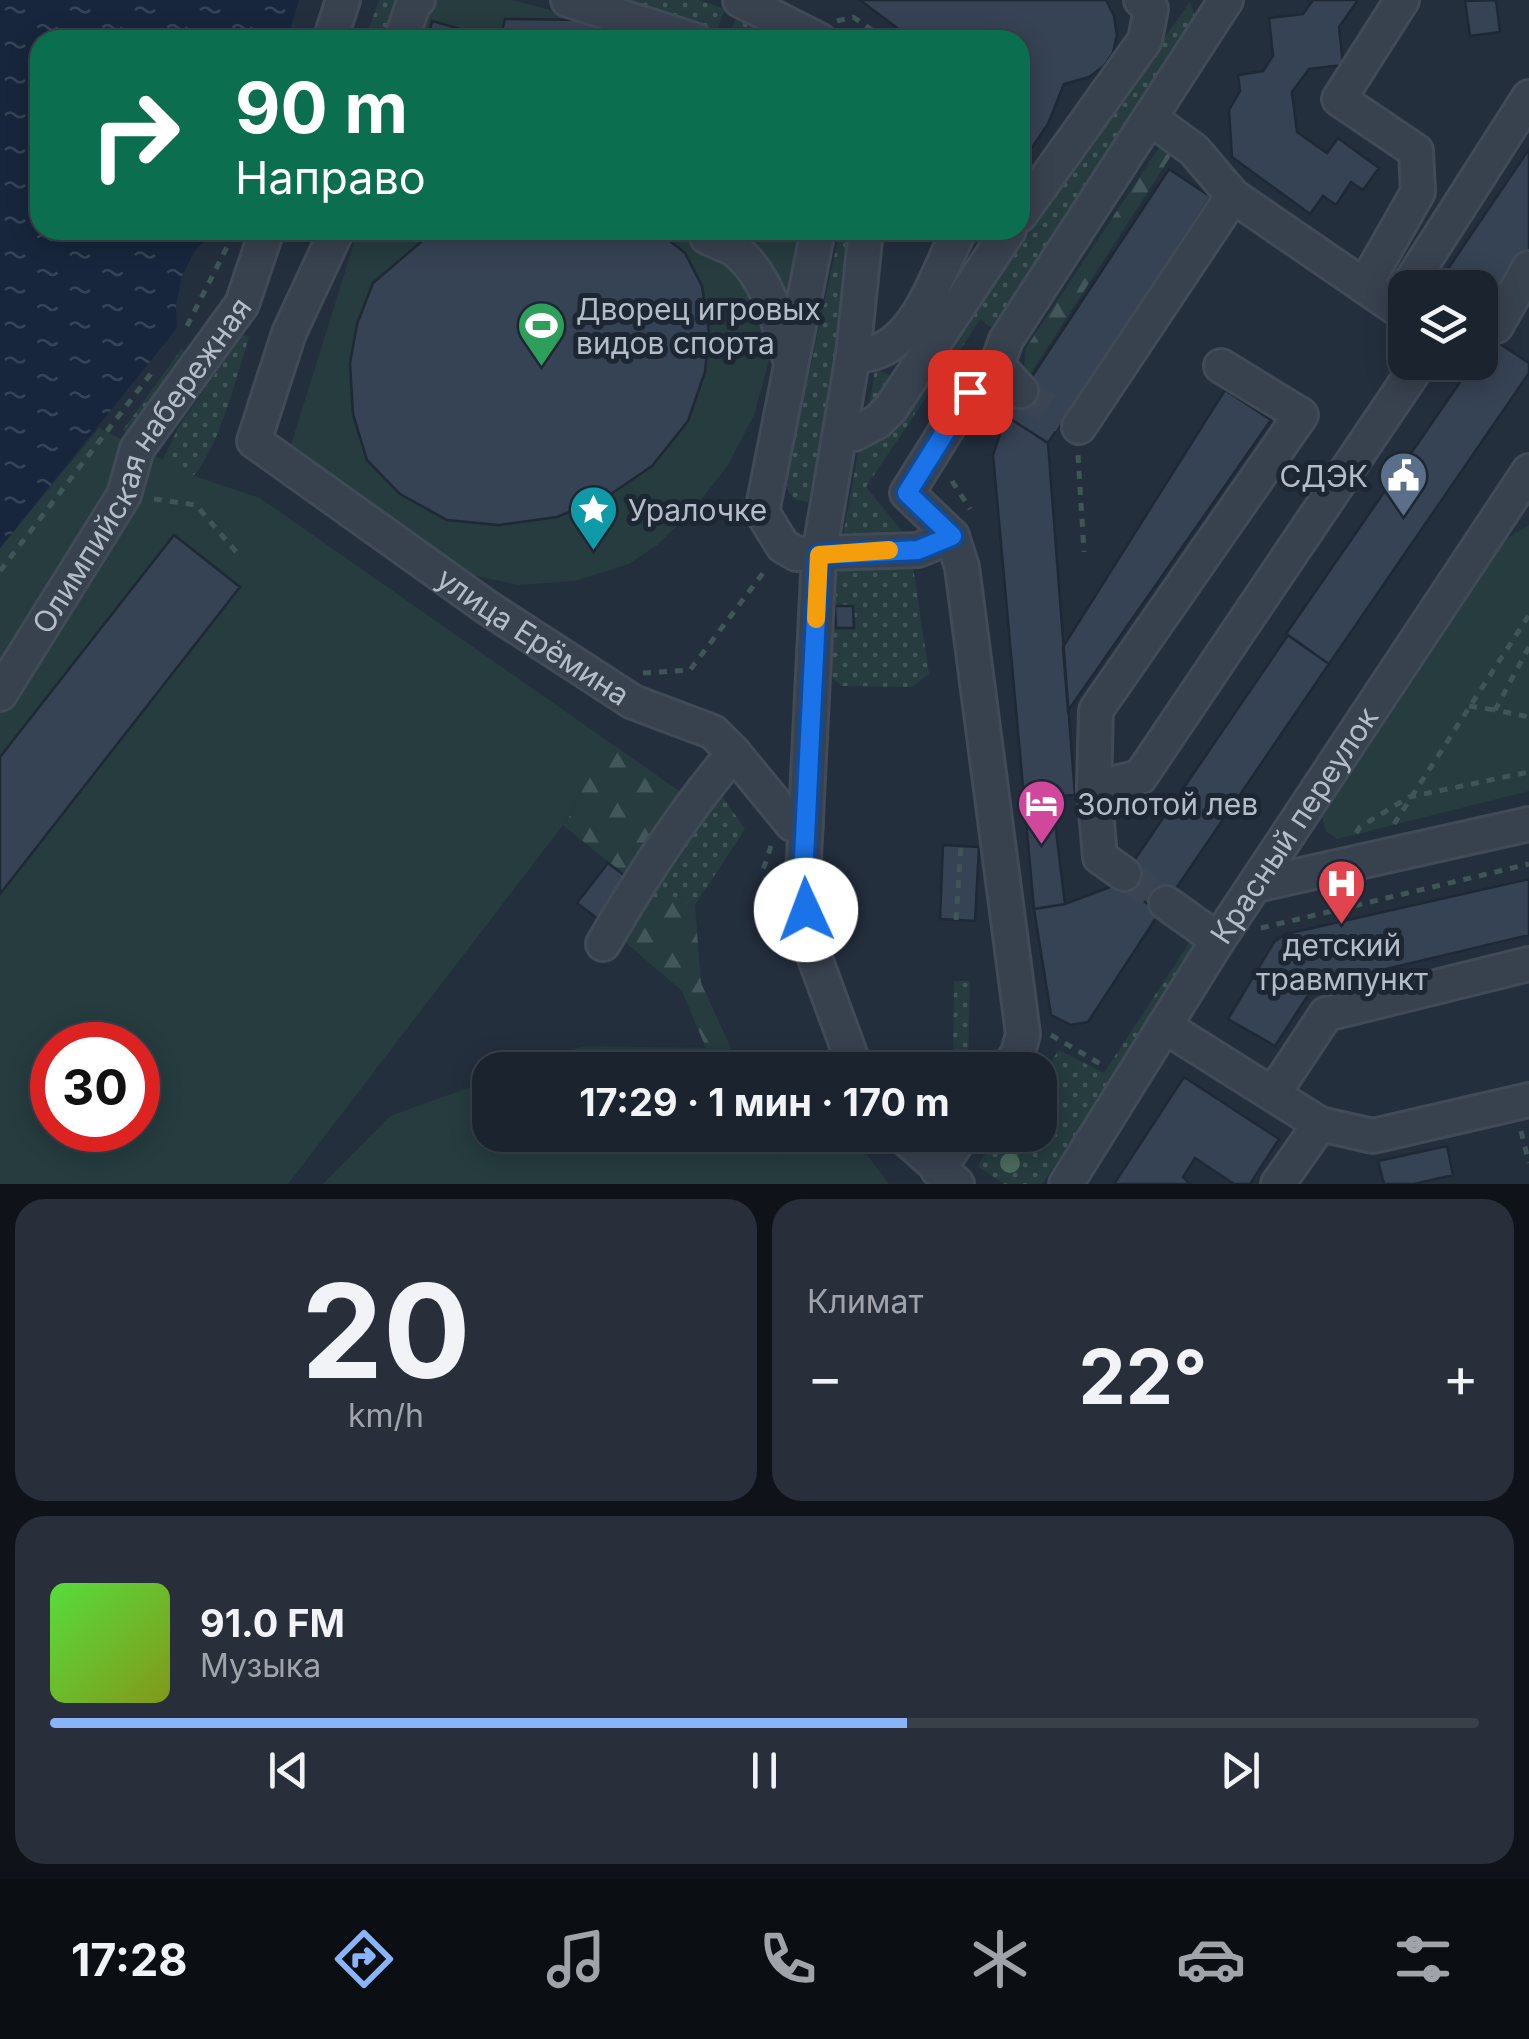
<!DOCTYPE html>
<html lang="ru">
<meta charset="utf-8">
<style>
body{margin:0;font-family:Inter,sans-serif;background:#282f3a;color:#f1f3f6;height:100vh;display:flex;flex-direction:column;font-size:38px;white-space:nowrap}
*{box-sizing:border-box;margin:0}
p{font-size:32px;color:#a0a4aa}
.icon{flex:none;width:55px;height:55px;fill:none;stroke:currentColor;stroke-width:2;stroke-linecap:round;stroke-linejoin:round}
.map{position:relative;height:1184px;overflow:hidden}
.sheet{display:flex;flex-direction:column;gap:15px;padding:15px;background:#0f1319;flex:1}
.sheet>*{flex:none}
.hud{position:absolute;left:30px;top:30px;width:1000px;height:210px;border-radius:30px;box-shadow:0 5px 25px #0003,0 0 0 2px #39404a;background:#0b6e4f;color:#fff;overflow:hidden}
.tools{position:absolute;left:1388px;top:270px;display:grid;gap:20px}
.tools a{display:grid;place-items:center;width:110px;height:110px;border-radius:20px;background:#1b232e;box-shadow:0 5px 25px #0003,0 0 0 2px #39404a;font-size:50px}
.speed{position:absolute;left:30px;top:1022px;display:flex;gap:20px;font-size:50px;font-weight:700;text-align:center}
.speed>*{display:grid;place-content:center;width:130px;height:130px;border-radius:50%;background:#1b232e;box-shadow:0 5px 25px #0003,0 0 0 2px #39404a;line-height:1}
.speed .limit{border:15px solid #d22;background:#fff;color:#111}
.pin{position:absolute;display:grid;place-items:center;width:85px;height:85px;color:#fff;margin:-42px;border-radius:20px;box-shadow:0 5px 15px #0006}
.me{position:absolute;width:110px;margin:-55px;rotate:358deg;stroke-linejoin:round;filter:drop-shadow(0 0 8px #0008)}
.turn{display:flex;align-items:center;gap:35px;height:210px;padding:0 40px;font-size:45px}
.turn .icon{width:130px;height:130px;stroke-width:2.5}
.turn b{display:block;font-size:70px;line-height:85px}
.big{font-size:75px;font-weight:700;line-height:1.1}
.sheet .card{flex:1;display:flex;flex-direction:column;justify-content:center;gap:15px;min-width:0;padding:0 35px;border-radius:30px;background:#282f3a}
.sheet .dial{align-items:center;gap:0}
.dial b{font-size:130px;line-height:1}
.song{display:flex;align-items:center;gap:30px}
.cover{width:120px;height:120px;border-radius:15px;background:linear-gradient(135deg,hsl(110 70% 55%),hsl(70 70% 35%))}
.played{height:10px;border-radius:5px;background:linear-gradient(90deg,#8ab4f8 60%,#39404a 60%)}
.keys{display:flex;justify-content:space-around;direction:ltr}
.heat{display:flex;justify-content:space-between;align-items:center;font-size:55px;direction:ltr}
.sheet .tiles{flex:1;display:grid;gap:15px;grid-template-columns:1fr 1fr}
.card:last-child{grid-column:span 2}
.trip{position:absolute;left:472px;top:1052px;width:585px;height:100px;border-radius:30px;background:#1b232e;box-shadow:0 5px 25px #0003,0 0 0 2px #39404a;font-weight:700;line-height:100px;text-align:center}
.tabs{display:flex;height:160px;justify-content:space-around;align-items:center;background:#0b0e12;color:#a0a4aa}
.tabs .icon{width:70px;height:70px}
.tabs .selected{color:#8ab4f8}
.tabs b{font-size:45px;color:#f1f3f6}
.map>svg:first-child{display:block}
.grass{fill:url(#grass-dots)}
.forest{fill:url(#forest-firs)}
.green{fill:#263c3f;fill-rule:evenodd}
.water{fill:url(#water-ripples)}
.pier{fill:#242f3e}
.building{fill:#364354;stroke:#1f2835;stroke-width:2.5}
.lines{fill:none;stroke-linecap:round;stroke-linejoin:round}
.minor-tunnel{stroke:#3a4453;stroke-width:32;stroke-dasharray:32 16;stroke-linecap:butt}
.minor-casing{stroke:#414a57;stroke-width:38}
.path{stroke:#3f5557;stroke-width:5;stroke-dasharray:8 8;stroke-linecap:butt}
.minor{stroke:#38414e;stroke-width:32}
.tree{fill:#4b6a5d}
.route-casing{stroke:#114b97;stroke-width:25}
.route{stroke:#1a73e8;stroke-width:18}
.slow{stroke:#f59e0b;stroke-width:18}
.labels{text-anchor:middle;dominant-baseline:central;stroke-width:10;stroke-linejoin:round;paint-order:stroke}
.poi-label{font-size:30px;fill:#b4bcc9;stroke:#1d2633;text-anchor:start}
.street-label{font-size:30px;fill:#b4bcc9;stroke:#1d2633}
</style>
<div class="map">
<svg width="1529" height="1184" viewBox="0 0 1529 1184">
<defs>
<pattern id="grass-dots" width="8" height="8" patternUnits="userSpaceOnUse" patternTransform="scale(2.5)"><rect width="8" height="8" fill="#263c3f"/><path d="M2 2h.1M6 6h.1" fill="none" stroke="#435659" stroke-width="1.8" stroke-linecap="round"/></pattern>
<pattern id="forest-firs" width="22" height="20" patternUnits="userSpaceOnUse" patternTransform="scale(2.5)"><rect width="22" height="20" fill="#263c3f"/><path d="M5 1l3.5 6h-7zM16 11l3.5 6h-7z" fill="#435659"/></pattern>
<pattern id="water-ripples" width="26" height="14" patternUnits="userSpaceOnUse" patternTransform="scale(2.5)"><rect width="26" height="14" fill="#17263c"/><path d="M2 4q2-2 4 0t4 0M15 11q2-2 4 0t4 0" fill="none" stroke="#364457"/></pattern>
</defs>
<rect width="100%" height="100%" fill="#242f3e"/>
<path class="grass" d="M379 0H403L390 40H365Z
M616 0H699L725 9 715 34Z
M1190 2 1196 20 998 332 980 319 957 355 945 346Z
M737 17 794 40 726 39Z
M840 230H855C845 321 826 412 808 502L794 499 787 489V476Z
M243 334 249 337C237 373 213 481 173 490 166 492 155 489 149 488L179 426Z
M182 348 190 363 133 437 123 430Z
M875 368 894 377 869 408Z
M937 368 943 372 866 487 911 542 842 541 859 448 899 426Z
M912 560 929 674 912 687 842 686 831 677 832 576 856 561Z
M723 797 745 829 695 905 646 897 702 811Z
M1195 934 1205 941 1042 1184H1004L977 1166 999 1135H1040V1077L1059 1050 1104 1073Z
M954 981H970L968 1069 953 1066Z"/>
<path class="forest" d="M1166 137 1178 145 1031 373 1024 368 1026 348Z
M602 737 682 793 629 879 563 825 574 809 577 781Z
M646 897 695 905 701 983 735 1057 518 1070 584 1046 706 1048 682 991 622 939Z"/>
<path class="green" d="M436 0H512L590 20 644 40H418L429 3Z
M358 230H799L786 298 754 415 728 465 693 510 657 545 629 564 575 581 518 585 473 575 290 448Z
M99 428 195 476 260 498 602 737 578 781 574 809 563 825 288 1184H0V548ZM52 1045H138V1130H52Z
M1529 525V791L1337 839 1326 831 1321 813 1503 541Z
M728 1042 739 1070H518L584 1046 707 1049Z
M490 1080V1135H765L776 1155 823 1135H852L889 1184H323L390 1116Z"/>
<path class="water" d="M0 0H299L287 40H40V230H215C188 253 175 293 177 328L0 548Z"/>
<path class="pier" d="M215 230H220L198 255 186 279 181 307 182 330 177 328 176 307 181 278 194 252Z"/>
<path class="building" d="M860 0H1106L1114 16 1117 35 1113 53 1104 66 1089 77 1064 84 1048 124 1020 165V40H892L897 28Z
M1313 0H1358L1339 27 1343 65 1309 69 1292 92 1297 132 1327 153 1338 138 1379 168 1363 190 1351 182 1336 205 1323 196 1310 214 1232 157 1229 110 1240 91 1238 75 1263 71 1273 56 1269 18 1303 14Z
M1496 0 1500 32 1470 36 1465 1Z
M505 19 590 20 644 40H500Z
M432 21 499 40H428Z
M1529 149V250L1480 322V288H1435Z
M1169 169 1211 197 1048 443 1006 416Z
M435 230H656L685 253 702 286 709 332 705 372 688 421 652 466 608 496 557 517 499 525 447 520 400 494 367 460 353 414 350 363 357 324 373 283Z
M1491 338 1529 363V373L1329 664 1286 634 1474 362H1480V354Z
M1225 390 1271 420 1068 711 1063 647Z
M1006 416 1048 443 1075 795 1052 797 1065 904 1034 909 993 455Z
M174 535 240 587 0 894V757Z
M835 606H853L854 628H836Z
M1288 635 1329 664 1160 912 1118 884Z
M943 845 979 847 975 921 940 919Z
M608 863 629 879 598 919 577 903Z
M1529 879V935L1314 986 1275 1046 1228 1019 1274 942 1286 934Z
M1118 884 1160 912 1088 1022 1071 1025 1051 1015 1034 909 1065 904Z
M1184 1077 1279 1139 1250 1184H1234L1195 1158 1183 1177 1190 1184H1114Z
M1447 1146 1453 1175 1414 1184H1384L1378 1161Z"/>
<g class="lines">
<path class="minor-tunnel" d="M1021 391 1064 418
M1124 874 1166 903"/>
<defs>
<g id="minor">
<path d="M568 0 695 40"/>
<path d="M740 0 819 40"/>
<path d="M330 40 343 0"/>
<path d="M401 40 414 2 418 0"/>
<path d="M1150 118 1194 150 1233 196 1405 314"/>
<path d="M1020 215 1145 40 1151 9 1141 0"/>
<path id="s1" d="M337 230 289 333 254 441 488 608 633 702 713 732 734 753 792 824 806 825"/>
<path d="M818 230 762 512 783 546 797 554 918 550 952 536"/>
<path d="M707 237C716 242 728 245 736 251 766 274 779 322 789 357"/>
<path d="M1365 285 1418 192 1416 151 1339 99 1402 0"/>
<path d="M1407 288 1529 97"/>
<path d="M1480 329 1496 326 1529 268"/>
<path d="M853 355C915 359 935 274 960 230"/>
<path d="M1021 391 997 365 1006 340 1226 0"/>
<path d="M970 392 907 493 952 536 962 567 1023 1034 1018 1053 1007 1070"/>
<path d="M1079 427 1233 196"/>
<path d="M841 429 854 434 877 422 891 408 1009 230"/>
<path id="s2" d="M0 694 124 495 137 449 242 304 267 230"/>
<path d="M1094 788 1140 777 1420 362"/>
<path d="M1124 874 1100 857 1094 788 1096 710 1301 415 1221 366"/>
<path d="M1256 885 1529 824"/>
<path d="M1166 903 1218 940"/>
<path d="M603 944C642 876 683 812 734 753"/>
<path d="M1164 1026 1320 1124 1373 1136 1529 1100"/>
<path d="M856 1070 809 942 803 878 819 555 853 355 866 230"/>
<path d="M1273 1094 1326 1014 1529 964"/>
<path d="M902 1135 957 1184"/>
<path d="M938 1170 962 1135"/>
<path id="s3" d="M1066 1184 1218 940 1529 471"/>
<path d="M1278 1184 1320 1124"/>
</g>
</defs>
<use href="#minor" class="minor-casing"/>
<path class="path" d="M837 21 853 17 875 32 880 40
M187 326 227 247
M1078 455 1084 552
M952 481 970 509
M154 499 196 505 238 554
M0 571 153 371
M1529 647 1495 710 1529 717
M643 673 690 670 766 569
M1469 706 1495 710
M1394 824 1529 615
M1356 833 1360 827 1409 797 1529 772
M771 846 763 870 774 901
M956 920 961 846
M1261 928 1529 864
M1051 1035 1104 1066
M1521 1131 1529 1163"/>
<use href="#minor" class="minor"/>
</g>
<circle class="tree" cx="1010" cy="1163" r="10"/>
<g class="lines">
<defs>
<path id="route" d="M806 910 803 878 819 555 918 550 952 536 907 493 970 392"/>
</defs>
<use href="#route" class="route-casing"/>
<use href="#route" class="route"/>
<path class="slow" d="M816 619 819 555 889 550"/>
</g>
<defs>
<symbol id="stadium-pin" viewBox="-11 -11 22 30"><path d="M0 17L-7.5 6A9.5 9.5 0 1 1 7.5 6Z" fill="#2e9e5b" stroke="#1d2633"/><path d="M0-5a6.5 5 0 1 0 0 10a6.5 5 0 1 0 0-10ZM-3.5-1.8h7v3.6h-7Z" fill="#fff"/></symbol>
<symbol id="civic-pin" viewBox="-11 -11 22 30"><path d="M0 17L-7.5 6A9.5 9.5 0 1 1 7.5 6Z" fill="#5c6f8a" stroke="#1d2633"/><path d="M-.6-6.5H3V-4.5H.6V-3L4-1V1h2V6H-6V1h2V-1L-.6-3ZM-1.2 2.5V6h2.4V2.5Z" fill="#fff"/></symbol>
<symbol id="sight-pin" viewBox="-11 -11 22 30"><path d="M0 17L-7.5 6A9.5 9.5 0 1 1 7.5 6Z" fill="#0f9aa8" stroke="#1d2633"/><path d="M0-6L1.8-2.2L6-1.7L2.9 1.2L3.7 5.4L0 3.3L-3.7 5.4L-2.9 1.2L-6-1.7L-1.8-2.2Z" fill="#fff"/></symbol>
<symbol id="hotel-pin" viewBox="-11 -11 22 30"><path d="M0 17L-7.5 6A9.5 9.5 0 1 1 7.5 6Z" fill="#d1479c" stroke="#1d2633"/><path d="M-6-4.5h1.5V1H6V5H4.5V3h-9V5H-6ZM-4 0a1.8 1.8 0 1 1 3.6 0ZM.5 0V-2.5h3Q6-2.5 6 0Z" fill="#fff"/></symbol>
<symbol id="hospital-pin" viewBox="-11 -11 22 30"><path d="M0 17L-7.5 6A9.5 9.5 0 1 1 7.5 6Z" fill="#e0444e" stroke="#1d2633"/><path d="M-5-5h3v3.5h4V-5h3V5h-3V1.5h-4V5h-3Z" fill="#fff"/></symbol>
</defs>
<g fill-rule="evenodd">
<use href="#stadium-pin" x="514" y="298" width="55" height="75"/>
<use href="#civic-pin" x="1376" y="448" width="55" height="75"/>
<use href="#sight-pin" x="566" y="482" width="55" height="75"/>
<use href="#hotel-pin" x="1014" y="776" width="55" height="75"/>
<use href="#hospital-pin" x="1314" y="856" width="55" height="75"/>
</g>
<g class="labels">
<g class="poi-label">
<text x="576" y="309">Дворец игровых<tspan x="576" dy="34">видов спорта</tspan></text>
<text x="1368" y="476" text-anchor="end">СДЭК</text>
<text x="628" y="510">Уралочке</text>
<text x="1077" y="804">Золотой лев</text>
<text x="1342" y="945" text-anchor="middle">детский<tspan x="1342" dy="34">травмпункт</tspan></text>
</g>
<g class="street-label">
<text stroke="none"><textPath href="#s2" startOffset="270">Олимпийская набережная</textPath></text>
<text stroke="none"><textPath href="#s1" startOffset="568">улица Ерёмина</textPath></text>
<text stroke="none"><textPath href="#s3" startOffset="425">Красный переулок</textPath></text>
</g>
</g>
</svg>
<div class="tools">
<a><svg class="icon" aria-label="layers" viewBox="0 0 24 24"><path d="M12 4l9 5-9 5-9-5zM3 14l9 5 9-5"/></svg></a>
</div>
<div class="speed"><div class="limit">30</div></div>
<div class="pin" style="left:970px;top:392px;background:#d93025"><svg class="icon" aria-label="arrive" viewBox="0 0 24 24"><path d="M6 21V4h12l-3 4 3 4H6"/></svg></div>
<svg class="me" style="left:806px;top:910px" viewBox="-20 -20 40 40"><circle r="19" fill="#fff"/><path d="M0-13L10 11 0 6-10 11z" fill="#1a73e8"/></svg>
<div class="trip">17:29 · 1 мин · 170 m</div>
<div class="hud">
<div class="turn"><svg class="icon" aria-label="right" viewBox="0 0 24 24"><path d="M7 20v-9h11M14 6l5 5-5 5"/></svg><div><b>90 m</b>Направо</div></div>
</div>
</div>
<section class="sheet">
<div class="tiles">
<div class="card dial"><b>20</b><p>km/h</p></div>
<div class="card"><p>Климат</p>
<div class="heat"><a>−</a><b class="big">22°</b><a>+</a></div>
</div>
<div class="card">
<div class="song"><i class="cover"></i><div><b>91.0 FM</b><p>Музыка</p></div></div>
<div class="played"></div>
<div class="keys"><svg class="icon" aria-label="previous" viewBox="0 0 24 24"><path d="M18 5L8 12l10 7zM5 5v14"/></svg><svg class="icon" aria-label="pause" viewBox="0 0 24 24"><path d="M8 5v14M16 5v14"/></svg><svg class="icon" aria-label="next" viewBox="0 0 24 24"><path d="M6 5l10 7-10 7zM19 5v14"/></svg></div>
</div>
</div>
</section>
<nav class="tabs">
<b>17:28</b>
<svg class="icon selected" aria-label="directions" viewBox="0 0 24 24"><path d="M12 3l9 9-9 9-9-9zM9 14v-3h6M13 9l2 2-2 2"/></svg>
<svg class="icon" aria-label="music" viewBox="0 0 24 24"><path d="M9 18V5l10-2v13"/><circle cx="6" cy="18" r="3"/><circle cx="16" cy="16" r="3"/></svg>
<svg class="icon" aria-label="phone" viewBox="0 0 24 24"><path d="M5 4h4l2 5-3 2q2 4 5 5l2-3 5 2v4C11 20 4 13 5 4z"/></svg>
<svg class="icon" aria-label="climate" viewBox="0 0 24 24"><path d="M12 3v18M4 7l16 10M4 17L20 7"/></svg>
<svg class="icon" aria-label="car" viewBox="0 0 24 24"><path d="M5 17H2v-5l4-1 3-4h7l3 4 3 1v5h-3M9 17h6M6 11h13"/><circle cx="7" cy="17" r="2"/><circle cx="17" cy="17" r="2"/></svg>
<svg class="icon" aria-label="filters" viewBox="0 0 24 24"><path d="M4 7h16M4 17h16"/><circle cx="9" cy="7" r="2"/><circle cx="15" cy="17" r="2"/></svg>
</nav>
